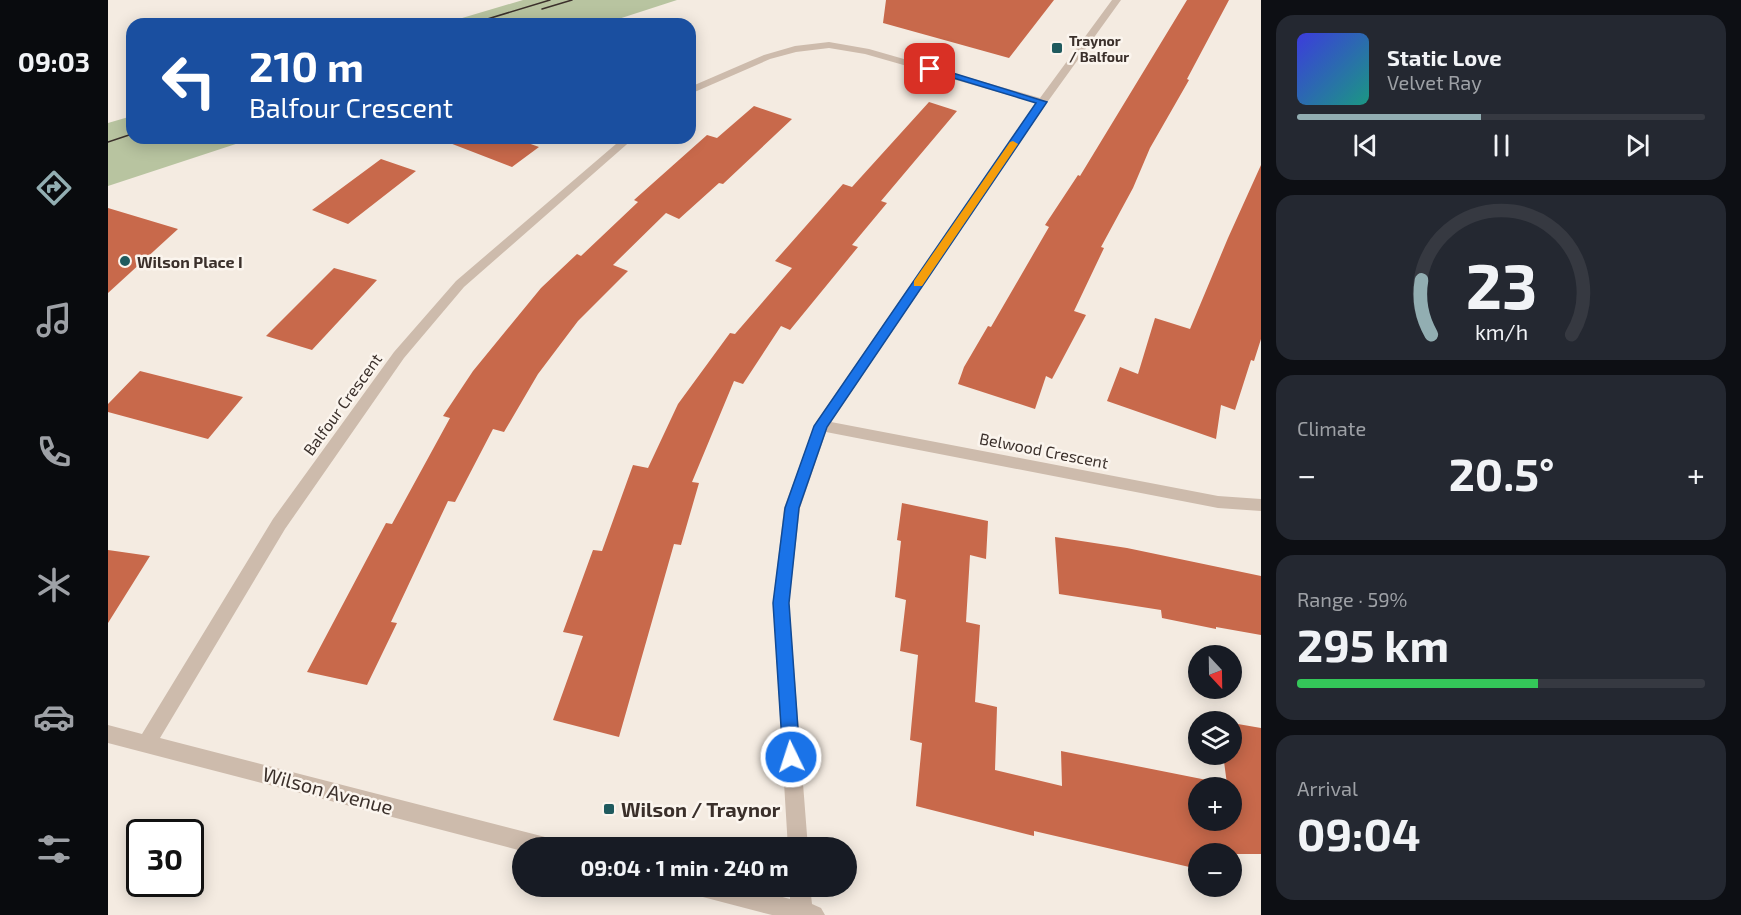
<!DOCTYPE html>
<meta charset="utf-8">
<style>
body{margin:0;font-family:"Exo 2",sans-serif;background:#242831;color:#f1f3f6;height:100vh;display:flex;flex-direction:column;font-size:22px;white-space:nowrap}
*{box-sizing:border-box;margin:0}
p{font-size:20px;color:#9ea1a6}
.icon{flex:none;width:33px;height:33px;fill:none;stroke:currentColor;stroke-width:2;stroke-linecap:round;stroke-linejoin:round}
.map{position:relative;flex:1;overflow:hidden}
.details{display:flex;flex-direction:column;gap:15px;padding:15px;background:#0d0f14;width:480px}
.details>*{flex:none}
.hud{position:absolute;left:18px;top:18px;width:570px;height:126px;border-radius:18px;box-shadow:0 3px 15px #0003;background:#1a4fa0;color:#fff;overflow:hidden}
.needle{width:39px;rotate:158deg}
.buttons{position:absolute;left:1080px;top:645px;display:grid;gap:12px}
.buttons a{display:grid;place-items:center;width:54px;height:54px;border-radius:50%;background:#171b24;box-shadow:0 3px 15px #0003;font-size:30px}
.speed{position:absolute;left:18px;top:819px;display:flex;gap:12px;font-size:30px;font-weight:700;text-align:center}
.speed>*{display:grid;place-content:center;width:78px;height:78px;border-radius:50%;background:#171b24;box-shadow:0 3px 15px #0003;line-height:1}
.speed .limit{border:3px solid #111;border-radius:9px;background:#fff;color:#111}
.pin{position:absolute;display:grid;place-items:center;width:51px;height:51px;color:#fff;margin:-26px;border-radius:12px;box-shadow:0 3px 9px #0006}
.me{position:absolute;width:66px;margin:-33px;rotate:356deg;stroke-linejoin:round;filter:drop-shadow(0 0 4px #0008)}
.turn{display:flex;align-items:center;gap:21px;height:126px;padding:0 24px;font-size:27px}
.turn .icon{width:78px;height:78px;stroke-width:2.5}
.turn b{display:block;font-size:42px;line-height:51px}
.big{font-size:45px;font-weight:700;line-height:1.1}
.details .tile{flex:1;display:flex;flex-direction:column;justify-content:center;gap:9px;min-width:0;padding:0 21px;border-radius:18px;background:#242831}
.details .dial{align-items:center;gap:0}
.dial svg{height:156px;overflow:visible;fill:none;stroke:#363941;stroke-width:7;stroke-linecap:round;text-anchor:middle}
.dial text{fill:#f1f3f6;stroke:none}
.song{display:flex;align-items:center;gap:18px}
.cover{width:72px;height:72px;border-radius:9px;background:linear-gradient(135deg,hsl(240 70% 55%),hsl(170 70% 35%))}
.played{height:6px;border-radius:3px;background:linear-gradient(90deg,#92aeb2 45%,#363941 45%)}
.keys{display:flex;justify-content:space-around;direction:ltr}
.heat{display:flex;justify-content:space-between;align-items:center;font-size:33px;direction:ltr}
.charge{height:9px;border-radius:4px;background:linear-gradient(90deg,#34c759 59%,#363941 0)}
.trip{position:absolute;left:404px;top:837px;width:345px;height:60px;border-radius:30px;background:#171b24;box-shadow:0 3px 15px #0003;font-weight:700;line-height:60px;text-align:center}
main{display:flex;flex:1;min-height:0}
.menu{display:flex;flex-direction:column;width:108px;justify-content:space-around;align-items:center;background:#090b0e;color:#9ea1a6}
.menu .icon{width:42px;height:42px}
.menu .on{color:#92aeb2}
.menu b{font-size:27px;color:#f1f3f6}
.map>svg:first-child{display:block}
.green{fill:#b8c4a0}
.building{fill:#c8694b;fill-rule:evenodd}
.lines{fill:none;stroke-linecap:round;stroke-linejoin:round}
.minor{fill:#cdbbac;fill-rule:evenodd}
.tram{stroke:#3b302b;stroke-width:1.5}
.route{fill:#1a73e8;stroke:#114b97;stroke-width:1.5}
.slow{fill:#f59e0b}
.poi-dot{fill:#1f5a5e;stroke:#fbf5ee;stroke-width:2}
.labels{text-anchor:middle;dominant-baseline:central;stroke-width:5;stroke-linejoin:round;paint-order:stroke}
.far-poi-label{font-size:14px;font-weight:bold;fill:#3b302b;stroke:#fbf5ee;text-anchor:start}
.poi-label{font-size:16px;font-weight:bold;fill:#3b302b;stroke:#fbf5ee;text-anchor:start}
.street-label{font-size:16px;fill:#3b302b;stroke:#fbf5ee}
.near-street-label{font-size:20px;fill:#3b302b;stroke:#fbf5ee}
.near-poi-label{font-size:20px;font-weight:bold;fill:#3b302b;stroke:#fbf5ee;text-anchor:start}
</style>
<main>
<nav class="menu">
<b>09:03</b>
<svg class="icon on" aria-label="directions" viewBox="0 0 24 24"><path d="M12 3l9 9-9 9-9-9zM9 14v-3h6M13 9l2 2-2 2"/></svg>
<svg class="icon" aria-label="music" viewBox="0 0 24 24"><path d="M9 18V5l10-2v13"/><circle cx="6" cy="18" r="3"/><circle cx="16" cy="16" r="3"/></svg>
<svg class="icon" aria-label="phone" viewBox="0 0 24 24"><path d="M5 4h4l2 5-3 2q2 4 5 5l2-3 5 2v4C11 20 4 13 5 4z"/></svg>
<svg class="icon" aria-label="climate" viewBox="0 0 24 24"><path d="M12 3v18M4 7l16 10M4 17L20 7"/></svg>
<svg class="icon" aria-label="car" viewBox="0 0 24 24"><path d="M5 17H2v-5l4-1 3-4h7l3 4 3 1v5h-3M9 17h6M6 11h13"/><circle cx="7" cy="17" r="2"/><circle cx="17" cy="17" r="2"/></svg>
<svg class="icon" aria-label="filters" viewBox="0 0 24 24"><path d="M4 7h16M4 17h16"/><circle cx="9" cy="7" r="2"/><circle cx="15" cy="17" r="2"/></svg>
</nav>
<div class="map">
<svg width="1153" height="915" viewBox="0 0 1153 915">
<rect width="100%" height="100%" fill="#f4ebe1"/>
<path class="green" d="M415 0H569L495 24H334Z
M24 116V138H146L0 186V123Z"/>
<path class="building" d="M778 0H946L901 58 775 23Z
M1079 0H1121L1079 79 1081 80 1042 148 1025 188 993 247 996 248 966 311 978 315 944 379 938 376 927 409 850 384 856 367 880 326 883 327 941 227 937 225 970 175 972 176Z
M821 102 849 111 773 201 779 203 744 245 750 247 682 330 673 326 635 384 626 381 584 482 591 483 573 545 566 544 511 737 445 720 475 636 455 632 485 550 494 551 525 465 540 468 570 404 622 333 627 334 684 268 667 261 735 184 744 187Z
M646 106 684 119 615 184 611 183 571 219 558 213 505 265 520 271 470 321 430 374 396 432 385 429 347 502 340 501 283 622 289 623 259 685 199 672 278 523 284 524 342 418 335 416 365 371 433 288 469 254 473 256 530 202 526 200 599 135 609 138Z
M334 138H406L431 147 404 167 334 140Z
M273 159 308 171 240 224 204 210Z
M1153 165V339L1146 361 1143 360 1127 410 1113 405 1108 439 999 401 1012 367 1030 374 1047 318 1082 329 1120 238Z
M0 208 70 229 0 293Z
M226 268 269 280 204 350 158 336Z
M32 371 135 397 100 439 0 412V404Z
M794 503 880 521 878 559 862 555 858 622 872 625 867 702 889 707 887 770 954 786 953 751 1119 784 1115 754H1124V723L1153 728V854H1090V869L926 831V836L808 806 814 743 802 740 810 655 792 651 798 600 787 597 793 541 789 540ZM1090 788H1124V820H1090Z
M947 537 1019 548 1153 576V635L1108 627V629L1054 618 1053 610 951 594Z
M0 550 42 556 0 623Z"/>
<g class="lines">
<path class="minor" d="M1004 0H1013L938 104 723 422 1110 496 1153 499V511L1110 508 718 432 692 508 681 603 700 848H680L665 603 676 508 708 422 928 103 757 54 721 48 688 52 662 59 582 94V87L656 55 687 46 721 42 761 49 932 98Z
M515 138H526L356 287 296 358 177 529 52 738 441 838 448 841 451 848H414V851L0 743V725L34 734 165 519 286 352 348 281Z
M581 886H634L682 899V886H702L704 904 713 908 717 915H664L591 896 584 893Z"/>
<path class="tram" d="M434 9 464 0
M363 24 442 0
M0 142 24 134"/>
</g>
<path class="route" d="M822 66 939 102 719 427 691 508 681 603 692 757 690 763 683 766 677 763 675 757 665 603 677 508 706 426 928 103 819 70 817 69Z"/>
<path class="slow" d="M905 141 910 144 814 286H806V281L902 142Z"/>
<g class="poi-dot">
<rect x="943" y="42" width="12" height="12" rx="3"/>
<circle cx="17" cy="261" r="6"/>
<rect x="495" y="803" width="12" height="12" rx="3"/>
</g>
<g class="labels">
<g class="far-poi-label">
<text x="961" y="40">Traynor<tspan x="961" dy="16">/ Balfour</tspan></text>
</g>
<g class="poi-label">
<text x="29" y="261">Wilson Place I</text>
</g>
<g class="street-label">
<text transform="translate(234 404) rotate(-54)">Balfour Crescent</text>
<text transform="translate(936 450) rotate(11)">Belwood Crescent</text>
</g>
<g class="near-street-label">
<text transform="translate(220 790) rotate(15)">Wilson Avenue</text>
</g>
<g class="near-poi-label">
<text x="513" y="809">Wilson / Traynor</text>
</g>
</g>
</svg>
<div class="buttons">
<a><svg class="needle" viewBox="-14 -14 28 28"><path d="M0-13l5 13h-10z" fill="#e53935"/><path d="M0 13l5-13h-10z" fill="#9ea1a6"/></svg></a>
<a><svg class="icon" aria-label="layers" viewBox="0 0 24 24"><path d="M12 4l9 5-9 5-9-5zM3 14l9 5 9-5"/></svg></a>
<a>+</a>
<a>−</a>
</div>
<div class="speed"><div class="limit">30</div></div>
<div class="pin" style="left:822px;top:69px;background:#d93025"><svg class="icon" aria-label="arrive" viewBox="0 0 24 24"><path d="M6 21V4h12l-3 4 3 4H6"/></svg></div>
<svg class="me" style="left:683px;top:757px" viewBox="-20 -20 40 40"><circle r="17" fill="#1a73e8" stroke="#fff" stroke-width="3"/><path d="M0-11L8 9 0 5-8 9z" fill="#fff"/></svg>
<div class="trip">09:04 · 1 min · 240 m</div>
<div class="hud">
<div class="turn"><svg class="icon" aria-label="left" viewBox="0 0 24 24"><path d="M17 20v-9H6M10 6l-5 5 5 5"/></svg><div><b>210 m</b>Balfour Crescent</div></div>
</div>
</div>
<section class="details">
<div class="tile">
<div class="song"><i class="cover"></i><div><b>Static Love</b><p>Velvet Ray</p></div></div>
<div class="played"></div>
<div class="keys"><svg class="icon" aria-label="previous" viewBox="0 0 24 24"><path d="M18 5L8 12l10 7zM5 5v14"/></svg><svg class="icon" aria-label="pause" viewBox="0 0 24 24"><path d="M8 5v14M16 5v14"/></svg><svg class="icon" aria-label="next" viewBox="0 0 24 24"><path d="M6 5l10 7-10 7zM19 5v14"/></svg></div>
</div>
<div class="tile dial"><svg viewBox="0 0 100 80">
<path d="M14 69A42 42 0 1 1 86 69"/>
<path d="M14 69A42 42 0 0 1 9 41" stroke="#92aeb2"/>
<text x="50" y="56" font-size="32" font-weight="700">23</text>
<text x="50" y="72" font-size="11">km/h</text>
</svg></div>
<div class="tile"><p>Climate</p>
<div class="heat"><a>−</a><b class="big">20.5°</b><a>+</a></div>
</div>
<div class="tile"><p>Range · 59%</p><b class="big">295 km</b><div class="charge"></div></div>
<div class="tile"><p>Arrival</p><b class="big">09:04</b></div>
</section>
</main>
